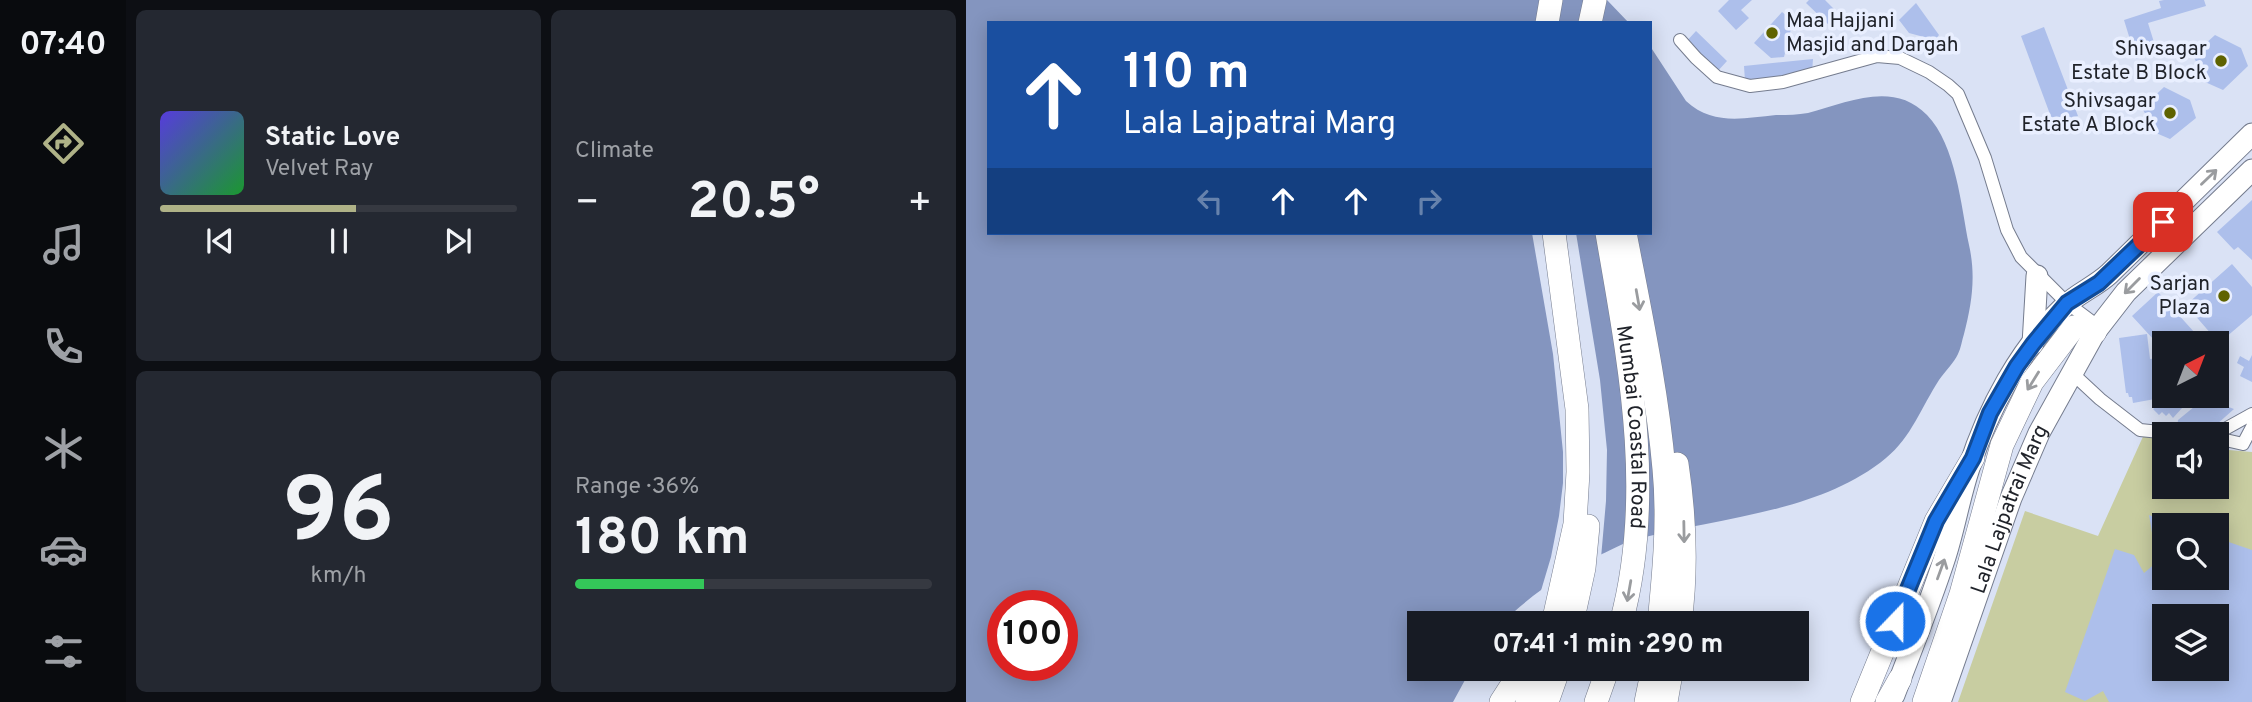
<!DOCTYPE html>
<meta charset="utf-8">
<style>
body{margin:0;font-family:Overpass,sans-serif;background:#242831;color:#f1f3f6;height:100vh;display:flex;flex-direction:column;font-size:26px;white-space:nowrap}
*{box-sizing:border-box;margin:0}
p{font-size:23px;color:#9ea1a6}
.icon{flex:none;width:38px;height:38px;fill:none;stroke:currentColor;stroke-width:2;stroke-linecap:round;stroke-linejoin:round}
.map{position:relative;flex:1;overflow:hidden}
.side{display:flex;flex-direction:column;gap:10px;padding:10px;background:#0d0f14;width:840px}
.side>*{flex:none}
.guide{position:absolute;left:21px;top:21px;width:665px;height:214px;border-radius:0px;box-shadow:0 4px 18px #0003;background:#1a4fa0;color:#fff;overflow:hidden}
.needle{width:46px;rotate:42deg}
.fabs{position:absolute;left:1186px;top:331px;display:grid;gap:14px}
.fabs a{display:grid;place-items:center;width:77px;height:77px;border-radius:0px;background:#171b24;box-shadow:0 4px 18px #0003;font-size:35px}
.speed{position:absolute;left:21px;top:590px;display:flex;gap:14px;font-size:35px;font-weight:700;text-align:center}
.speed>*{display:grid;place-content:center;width:91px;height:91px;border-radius:50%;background:#171b24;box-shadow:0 4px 18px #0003;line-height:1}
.speed .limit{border:10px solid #d22;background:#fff;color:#111}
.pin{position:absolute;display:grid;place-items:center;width:60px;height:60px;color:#fff;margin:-30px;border-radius:14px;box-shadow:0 4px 10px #0006}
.me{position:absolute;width:77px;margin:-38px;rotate:22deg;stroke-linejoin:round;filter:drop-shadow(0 0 5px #0008)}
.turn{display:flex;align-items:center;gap:24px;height:147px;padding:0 21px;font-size:32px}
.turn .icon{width:91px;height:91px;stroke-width:2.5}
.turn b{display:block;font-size:49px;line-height:60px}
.lanes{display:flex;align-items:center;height:66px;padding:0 21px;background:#0003;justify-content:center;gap:35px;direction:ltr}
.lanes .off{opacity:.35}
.big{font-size:52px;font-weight:700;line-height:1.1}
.side .widget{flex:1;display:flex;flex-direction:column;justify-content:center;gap:10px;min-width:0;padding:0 24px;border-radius:10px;background:#242831}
.side .dial{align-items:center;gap:0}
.dial b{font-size:91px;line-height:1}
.song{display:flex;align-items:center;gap:21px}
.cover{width:84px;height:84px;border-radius:10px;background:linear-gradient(135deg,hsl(250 70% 55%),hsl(130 70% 35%))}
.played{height:7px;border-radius:4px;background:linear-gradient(90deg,#afb287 55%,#363941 55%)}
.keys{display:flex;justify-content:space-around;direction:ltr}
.heat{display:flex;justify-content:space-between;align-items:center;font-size:38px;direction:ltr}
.charge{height:10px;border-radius:5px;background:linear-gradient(90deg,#34c759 36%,#363941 0)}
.side .tiles{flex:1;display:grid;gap:10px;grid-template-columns:repeat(2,1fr)}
.trip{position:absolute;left:441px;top:611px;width:402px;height:70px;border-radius:0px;background:#171b24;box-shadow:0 4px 18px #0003;font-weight:700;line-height:70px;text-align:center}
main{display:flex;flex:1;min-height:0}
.menu{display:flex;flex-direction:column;width:126px;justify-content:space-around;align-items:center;background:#090b0e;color:#9ea1a6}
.menu .icon{width:49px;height:49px}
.menu .current{color:#afb287}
.menu b{font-size:32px;color:#f1f3f6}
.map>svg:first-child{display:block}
.green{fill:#c8cda1;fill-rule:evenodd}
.water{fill:#8495bf;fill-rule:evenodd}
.pier{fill:#dae2f5}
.building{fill:#adbfeb;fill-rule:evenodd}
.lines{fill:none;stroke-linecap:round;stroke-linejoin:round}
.minor-casing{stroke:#757c8e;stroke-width:14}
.primary-casing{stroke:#757c8e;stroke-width:23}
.motorway-casing{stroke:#757c8e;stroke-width:24}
.minor{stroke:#fff;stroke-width:12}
.primary{stroke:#fff;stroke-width:21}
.motorway{stroke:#fff;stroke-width:23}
.oneway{stroke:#9a9c9f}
.route-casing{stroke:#114b97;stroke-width:18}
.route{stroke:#1a73e8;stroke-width:12}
.poi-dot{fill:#5f6300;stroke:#e9efff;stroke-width:2.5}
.labels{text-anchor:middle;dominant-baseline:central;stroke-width:7;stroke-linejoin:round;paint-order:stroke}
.poi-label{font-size:21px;fill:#1f2229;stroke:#e9efff;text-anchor:end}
.street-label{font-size:21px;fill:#1f2229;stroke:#e9efff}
</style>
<main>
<nav class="menu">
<b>07:40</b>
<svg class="icon current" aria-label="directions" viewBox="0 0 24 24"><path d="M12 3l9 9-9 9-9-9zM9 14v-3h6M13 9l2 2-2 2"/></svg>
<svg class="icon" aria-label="music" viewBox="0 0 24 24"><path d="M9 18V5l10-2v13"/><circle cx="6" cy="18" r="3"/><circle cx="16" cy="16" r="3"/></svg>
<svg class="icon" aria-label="phone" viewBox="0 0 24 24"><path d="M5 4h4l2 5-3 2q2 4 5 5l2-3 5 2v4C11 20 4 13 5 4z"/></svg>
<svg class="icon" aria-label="climate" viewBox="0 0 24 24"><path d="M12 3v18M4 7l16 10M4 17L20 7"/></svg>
<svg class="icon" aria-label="car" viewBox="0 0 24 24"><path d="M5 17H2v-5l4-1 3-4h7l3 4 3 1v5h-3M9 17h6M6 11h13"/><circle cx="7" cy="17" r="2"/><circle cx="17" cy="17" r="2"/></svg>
<svg class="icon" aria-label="filters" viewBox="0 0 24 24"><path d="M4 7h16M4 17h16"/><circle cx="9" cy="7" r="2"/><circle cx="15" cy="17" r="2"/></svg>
</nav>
<section class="side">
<div class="tiles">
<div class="widget">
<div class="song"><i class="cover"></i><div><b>Static Love</b><p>Velvet Ray</p></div></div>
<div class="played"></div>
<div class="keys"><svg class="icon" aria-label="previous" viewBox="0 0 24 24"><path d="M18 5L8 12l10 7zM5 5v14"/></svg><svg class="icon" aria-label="pause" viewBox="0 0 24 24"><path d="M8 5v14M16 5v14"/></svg><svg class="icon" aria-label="next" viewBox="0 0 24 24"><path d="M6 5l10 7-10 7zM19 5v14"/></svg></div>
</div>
<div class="widget"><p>Climate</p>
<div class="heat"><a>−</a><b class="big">20.5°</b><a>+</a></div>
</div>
<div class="widget dial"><b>96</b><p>km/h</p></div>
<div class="widget"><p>Range · 36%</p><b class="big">180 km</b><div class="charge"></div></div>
</div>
</section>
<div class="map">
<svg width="1286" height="702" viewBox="0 0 1286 702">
<rect width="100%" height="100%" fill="#dae2f5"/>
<path class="green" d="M1180 430 1199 436V486H1251V449L1286 452V702H992L1059 511 1132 536ZM1199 525H1251V578H1199ZM1199 616H1251V668H1199Z"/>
<path class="water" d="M0 0H641L663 23H23V233H684V46L720 101C747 126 778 118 810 115 821 115 831 115 842 113 881 103 927 80 961 115 990 145 995 206 1003 245 1010 276 1006 303 998 334 996 340 995 348 992 354 988 363 979 371 973 380 956 406 945 438 920 458 851 515 747 517 665 541 655 544 645 550 636 554 598 572 566 594 536 623H453V668L505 669 487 702H0ZM37 606H96V665H37Z"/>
<path class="pier" d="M566 233H610L634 380 641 450 640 501 635 558 614 569 574 594 585 557 593 516 597 483V452L587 354Z"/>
<path class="building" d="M763 0H786L775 10 783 18 770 30 752 11Z
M843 0H859L873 14 863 25 840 3Z
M1198 0H1238L1240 6 1182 23 1191 52 1170 59 1158 20 1195 8 1193 1Z
M950 3 973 35 969 40 943 33 933 20Z
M816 12 827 21 818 57 805 58 788 43Z
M1078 27 1112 116 1088 125 1055 36Z
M730 31 761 61 750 73 719 43Z
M1249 35 1275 48 1282 66 1257 90 1239 82 1227 55Z
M847 59 846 73 779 81 778 66Z
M1198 87 1224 100 1230 118 1204 139 1190 133 1176 108Z
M1286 200V260L1272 247 1268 250 1251 232Z
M1266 264 1286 287V315L1253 343 1220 305Z
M1192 292 1238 343H1199V352L1166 316Z
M1181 334 1184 359 1192 358 1195 380 1187 381 1189 399 1167 403 1166 397H1163L1162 393H1160L1153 338Z
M1286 355V382L1274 376 1278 367 1271 363 1274 356 1283 361Z
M1201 396H1225L1226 397 1207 418 1203 413 1200 416 1196 412 1193 415 1187 409Z
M1239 398 1268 409 1250 425 1236 429 1211 428 1212 420Z
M1183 515 1211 525H1199V578H1251V538L1286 550V702H1143L1137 691 1119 701 1099 692 1149 549 1168 555 1178 573 1191 562ZM1199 616H1251V668H1199Z"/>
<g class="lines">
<defs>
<path id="minor" d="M714 40 730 58 751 77 784 86 817 82 911 56 934 58 963 72 982 85 992 94 1019 158 1041 230 1055 257 1101 303 1129 324
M1106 373 1134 399 1174 430 1214 434
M1250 434 1286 414
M1251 438 1277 444 1286 427"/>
<g id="primary">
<path d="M1067 344 1071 276"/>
<path d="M928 695C945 650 963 606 978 560 988 530 993 498 1003 468 1022 409 1054 348 1100 305 1111 294 1130 286 1143 274L1286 134"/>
<path id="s1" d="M974 702 1045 498 1073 433 1129 332 1160 292 1286 170"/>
</g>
<g id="motorway">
<path d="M581 23 585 0"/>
<path d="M624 23 629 0"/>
<path id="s2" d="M641 233C663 361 690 494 655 623"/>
<path d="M659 233C674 311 691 390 698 469 703 520 698 572 693 623"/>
<path d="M711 464C719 517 721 570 714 623"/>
<path d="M587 623 609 524 612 472 611 409 588 233"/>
<path d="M606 623 618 568 622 526"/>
<path d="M535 702 557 668"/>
<path d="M561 702 573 668"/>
<path d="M581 702 593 668"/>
<path d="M630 702 642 668"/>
<path d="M680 702 687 668"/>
<path d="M700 702 706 668"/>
<path d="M896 702 970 521 1007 458"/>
<path d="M921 702 934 679"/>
<path d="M958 702 995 594 1036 445 1066 382 1108 327H1120L1129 332"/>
</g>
</defs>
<use href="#minor" class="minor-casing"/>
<use href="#primary" class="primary-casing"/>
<use href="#motorway" class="motorway-casing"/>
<use href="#minor" class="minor"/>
<use href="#primary" class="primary"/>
<use href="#motorway" class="motorway"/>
</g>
<defs><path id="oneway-shaft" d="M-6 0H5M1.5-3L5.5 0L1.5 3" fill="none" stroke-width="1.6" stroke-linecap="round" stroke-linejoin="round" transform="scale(1.75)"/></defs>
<g class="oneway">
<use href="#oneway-shaft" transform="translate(1243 177) rotate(-44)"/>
<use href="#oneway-shaft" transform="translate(1166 286) rotate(135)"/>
<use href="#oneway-shaft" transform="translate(672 300) rotate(80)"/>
<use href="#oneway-shaft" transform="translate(1067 381) rotate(122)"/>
<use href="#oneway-shaft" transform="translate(718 532) rotate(89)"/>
<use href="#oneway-shaft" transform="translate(975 569) rotate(-70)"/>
<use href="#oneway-shaft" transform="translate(663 591) rotate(100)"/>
</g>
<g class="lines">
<defs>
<path id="route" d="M929 621 970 521 1007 458 1024 413 1051 366 1067 344 1101 303 1133 283 1197 222"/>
</defs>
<use href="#route" class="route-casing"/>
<use href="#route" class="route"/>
</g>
<g class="poi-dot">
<circle cx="806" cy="33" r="7"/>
<circle cx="1255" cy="61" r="7"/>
<circle cx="1204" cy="113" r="7"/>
<circle cx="1258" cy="296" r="7"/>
</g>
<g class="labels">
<g class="poi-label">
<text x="820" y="21" text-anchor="start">Maa Hajjani<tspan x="820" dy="24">Masjid and Dargah</tspan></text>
<text x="1241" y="49">Shivsagar<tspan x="1241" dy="24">Estate B Block</tspan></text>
<text x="1190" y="101">Shivsagar<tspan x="1190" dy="24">Estate A Block</tspan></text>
<text x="1244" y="284">Sarjan<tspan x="1244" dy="24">Plaza</tspan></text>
</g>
<g class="street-label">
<text stroke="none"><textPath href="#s2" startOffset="196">Mumbai Coastal Road</textPath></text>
<text stroke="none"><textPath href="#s1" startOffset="205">Lala Lajpatrai Marg</textPath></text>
</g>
</g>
</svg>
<div class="fabs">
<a><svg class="needle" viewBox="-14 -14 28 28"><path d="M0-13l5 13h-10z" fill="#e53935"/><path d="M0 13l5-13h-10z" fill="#9ea1a6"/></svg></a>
<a><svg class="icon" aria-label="sound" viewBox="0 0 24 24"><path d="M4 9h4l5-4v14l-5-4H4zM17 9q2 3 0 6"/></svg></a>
<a><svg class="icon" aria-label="search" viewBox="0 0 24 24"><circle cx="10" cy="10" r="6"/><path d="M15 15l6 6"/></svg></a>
<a><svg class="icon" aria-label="layers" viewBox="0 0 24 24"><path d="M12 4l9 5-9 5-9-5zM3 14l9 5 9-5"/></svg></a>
</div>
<div class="speed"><div class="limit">100</div></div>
<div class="pin" style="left:1197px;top:222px;background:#d93025"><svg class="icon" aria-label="arrive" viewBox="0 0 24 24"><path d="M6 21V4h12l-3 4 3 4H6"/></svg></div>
<svg class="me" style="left:929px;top:621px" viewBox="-20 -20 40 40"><circle r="17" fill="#1a73e8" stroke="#fff" stroke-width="3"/><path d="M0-11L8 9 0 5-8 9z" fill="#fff"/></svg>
<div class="trip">07:41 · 1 min · 290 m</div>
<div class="guide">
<div class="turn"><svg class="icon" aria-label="ahead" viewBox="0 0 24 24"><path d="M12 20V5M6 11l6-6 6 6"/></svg><div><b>110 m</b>Lala Lajpatrai Marg</div></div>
<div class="lanes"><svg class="icon off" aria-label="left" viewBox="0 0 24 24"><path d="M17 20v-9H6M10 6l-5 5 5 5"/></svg><svg class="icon" aria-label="ahead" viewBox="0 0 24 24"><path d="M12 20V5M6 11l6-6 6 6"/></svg><svg class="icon" aria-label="ahead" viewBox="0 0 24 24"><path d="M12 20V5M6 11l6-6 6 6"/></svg><svg class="icon off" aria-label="right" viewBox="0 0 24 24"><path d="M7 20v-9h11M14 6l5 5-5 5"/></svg></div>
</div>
</div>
</main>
